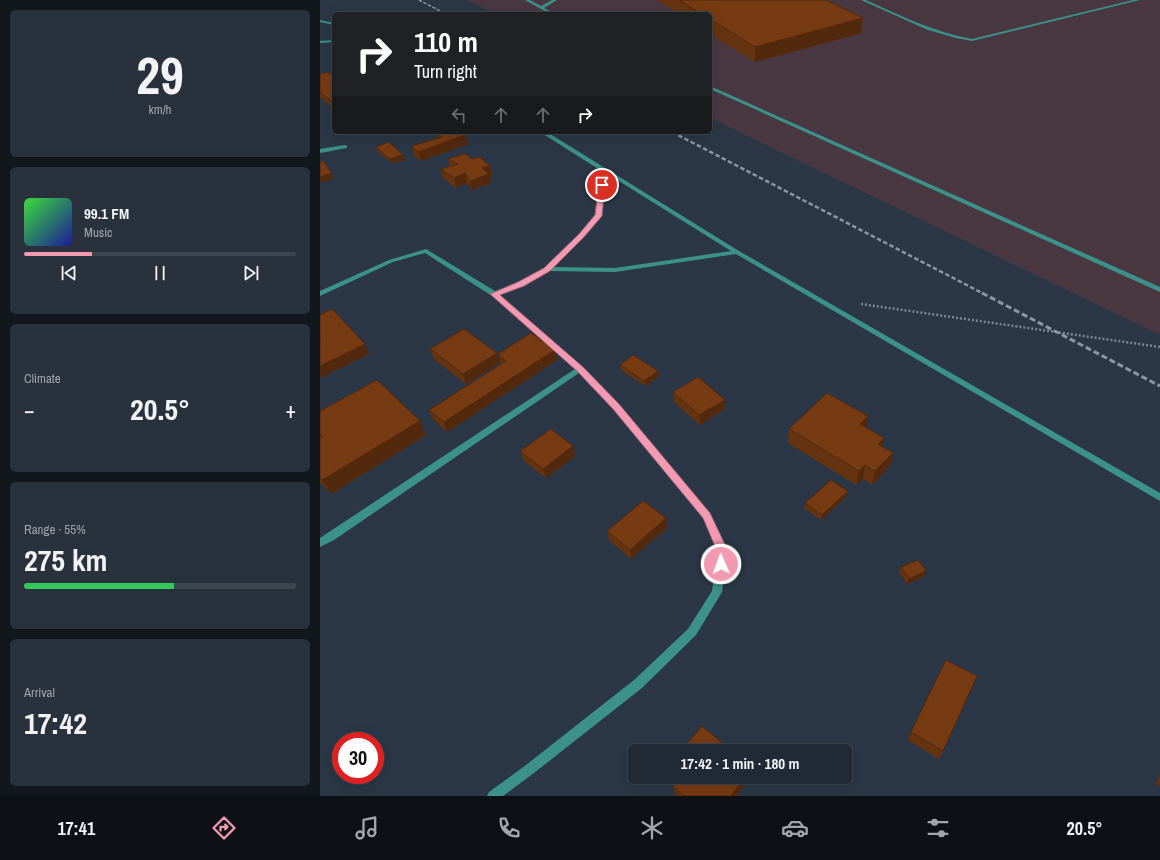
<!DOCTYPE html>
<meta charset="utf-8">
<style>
body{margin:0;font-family:"Archivo Narrow",sans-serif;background:#28313c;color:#f1f3f6;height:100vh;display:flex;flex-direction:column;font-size:15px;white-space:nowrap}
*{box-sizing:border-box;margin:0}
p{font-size:13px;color:#a2a6ac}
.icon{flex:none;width:22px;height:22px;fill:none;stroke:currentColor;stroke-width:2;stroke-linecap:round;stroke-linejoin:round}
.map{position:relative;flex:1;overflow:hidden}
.panel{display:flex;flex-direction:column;gap:10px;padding:10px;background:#12171d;width:320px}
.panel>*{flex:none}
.top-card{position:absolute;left:12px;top:12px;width:380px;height:122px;border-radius:6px;box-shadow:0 4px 16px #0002,0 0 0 1px #3d454f;background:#202124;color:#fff;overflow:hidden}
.speed{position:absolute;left:12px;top:732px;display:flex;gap:8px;font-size:20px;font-weight:700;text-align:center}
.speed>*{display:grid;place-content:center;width:52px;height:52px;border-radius:50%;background:#202934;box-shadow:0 4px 16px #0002,0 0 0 1px #3d454f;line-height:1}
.speed .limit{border:6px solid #d22;background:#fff;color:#111}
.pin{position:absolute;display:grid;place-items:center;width:34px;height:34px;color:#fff;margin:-17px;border:2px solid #fff;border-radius:50%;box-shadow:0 1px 4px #0007}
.me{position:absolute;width:44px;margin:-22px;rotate:358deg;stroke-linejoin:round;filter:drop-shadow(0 0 3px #0008)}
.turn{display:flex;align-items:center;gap:14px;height:84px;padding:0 16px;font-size:18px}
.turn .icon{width:52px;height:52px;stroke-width:2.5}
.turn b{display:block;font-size:28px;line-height:34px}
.lanes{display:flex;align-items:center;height:38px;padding:0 16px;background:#0003;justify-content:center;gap:20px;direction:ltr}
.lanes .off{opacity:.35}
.big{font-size:30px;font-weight:700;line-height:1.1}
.panel .widget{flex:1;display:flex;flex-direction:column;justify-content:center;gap:6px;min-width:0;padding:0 14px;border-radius:6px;background:#28313c}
.panel .dial{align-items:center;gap:0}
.dial b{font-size:52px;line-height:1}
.song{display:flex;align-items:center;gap:12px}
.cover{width:48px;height:48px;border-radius:6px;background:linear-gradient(135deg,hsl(120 70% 55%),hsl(240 70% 35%))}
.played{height:4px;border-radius:2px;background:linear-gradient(90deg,#f19ab2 25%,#3d454f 25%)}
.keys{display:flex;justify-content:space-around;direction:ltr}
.heat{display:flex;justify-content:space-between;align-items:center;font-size:22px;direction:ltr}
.charge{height:6px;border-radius:3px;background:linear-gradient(90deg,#34c759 55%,#3d454f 0)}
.trip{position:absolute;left:308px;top:744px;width:224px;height:40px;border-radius:6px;background:#202934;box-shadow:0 4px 16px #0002,0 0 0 1px #3d454f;font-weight:700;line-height:40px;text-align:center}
.dock{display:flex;height:64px;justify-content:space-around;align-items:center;background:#0d1015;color:#a2a6ac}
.dock .icon{width:28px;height:28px}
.dock .on{color:#f19ab2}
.dock b{font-size:18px;color:#f1f3f6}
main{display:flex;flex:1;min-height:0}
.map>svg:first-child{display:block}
.commercial{fill:#493741}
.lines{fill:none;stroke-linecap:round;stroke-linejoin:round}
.path{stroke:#7d8794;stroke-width:2.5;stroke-dasharray:2 2;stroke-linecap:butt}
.street{fill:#3c918a;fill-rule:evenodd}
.rail-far2{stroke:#8d96a2;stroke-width:1.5;stroke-dasharray:3.5 1.5;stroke-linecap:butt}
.rail-far1{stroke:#8d96a2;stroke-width:2.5;stroke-dasharray:4.5 2.5;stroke-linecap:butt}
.rail{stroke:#8d96a2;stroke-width:3;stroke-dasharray:6 3;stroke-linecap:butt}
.wall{fill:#663310}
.shaded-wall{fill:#53290d}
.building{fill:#773b13;stroke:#53290d}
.route{fill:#f19ab2;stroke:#9d6474}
</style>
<main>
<section class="panel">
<div class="widget dial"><b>29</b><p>km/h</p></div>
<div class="widget">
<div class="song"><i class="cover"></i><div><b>99.1 FM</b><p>Music</p></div></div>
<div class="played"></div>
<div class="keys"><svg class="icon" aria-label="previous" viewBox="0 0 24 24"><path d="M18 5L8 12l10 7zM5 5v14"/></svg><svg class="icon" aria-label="pause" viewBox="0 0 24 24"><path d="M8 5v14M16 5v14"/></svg><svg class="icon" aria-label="next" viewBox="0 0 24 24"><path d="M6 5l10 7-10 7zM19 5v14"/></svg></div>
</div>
<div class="widget"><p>Climate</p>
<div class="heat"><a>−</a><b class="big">20.5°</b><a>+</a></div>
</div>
<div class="widget"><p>Range · 55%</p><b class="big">275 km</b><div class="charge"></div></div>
<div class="widget"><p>Arrival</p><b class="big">17:42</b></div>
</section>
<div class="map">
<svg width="840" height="796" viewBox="0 0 840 796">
<rect width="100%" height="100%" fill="#2b3746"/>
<path class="commercial" d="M146 0H840V335L390 118V14H175Z"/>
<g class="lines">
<path class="path" d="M541 304 840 347"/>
<path class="street" d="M205 0H210L221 6 232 0H237L224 8 235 14H230Z
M541 0H546C581 16 614 32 652 39L813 0H820L652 41 636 38 608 30Z
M0 20 14 23V25L0 22Z
M14 40V42L0 43V41Z
M390 86 840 287V292L390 89Z
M220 132H227L419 251 840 493V501L416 254 295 272 228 271 203 286 179 295 263 367 299 405 390 513 408 551 402 592 376 635 322 688 214 773 183 796H167L169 792 206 765 314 680 368 629 392 591 398 551 383 518 293 409 259 373 14 540 0 547V538L255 369 172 296 105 253 73 262 0 296V291L69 260 106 249 175 291 199 282 225 268 260 234 276 216 280 170ZM286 173 411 251 295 268 233 267 264 236 282 216Z
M25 145 27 146V148L0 153V149Z"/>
<path class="rail-far2" d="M99 0 126 14"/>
<path class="rail-far1" d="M352 132 664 294"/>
<path class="rail" d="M662 293 840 386"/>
</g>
<path class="wall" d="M337 0H506L543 18 541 33 435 62 390 34V14H359Z
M0 74 14 77V108H13L0 97Z
M117 133 145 135 148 144 101 161 94 155 92 146 118 138Z
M56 147 85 160 72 163 57 151Z
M128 159 172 175 170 176 171 183 152 190 147 183 136 188 123 178 121 169 130 166Z
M110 349 180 362 146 384 114 359Z
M178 354 237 360 127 432 113 419 109 410 181 364Z
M300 365 339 376 325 386 301 370Z
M353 392 405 409 380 425 354 402Z
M0 411 106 435 11 494 0 482Z
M546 428 563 446 570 466 552 485 543 479 536 485 468 443 469 429Z
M253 446 255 456 226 478 204 461 200 451Z
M527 496 501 520 484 508 485 503Z
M346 518 347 528 311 559 289 540 287 531Z
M581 567 605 576 587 584 579 572Z
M591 732 623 751 619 759 588 740Z
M840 775V787L836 784Z
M360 777H431L416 796H357L355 794 353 787 361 778Z"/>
<path class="shaded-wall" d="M543 18 541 33 435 62V47Z
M14 99V108H13L10 100Z
M46 132H52L47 134Z
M145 135 148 144 101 161 98 152Z
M83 155 85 160 72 163 70 159Z
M170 166 172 175 170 176 171 183 152 190 150 181 162 168Z
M12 173 14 178 0 183V177Z
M145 173 147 183 136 188 134 178Z
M45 344 49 354 0 378V366Z
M235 350 237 360 127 432 124 422Z
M177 353 180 362 146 384 143 374Z
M338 371 339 376 325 386 324 381Z
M405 400V409L380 425 379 415Z
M548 416 546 430 540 424Z
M100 421 106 435 11 494 2 480Z
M564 438 561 452 558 444Z
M253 446 255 456 226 478 223 469Z
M573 453 570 466 552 485 555 471Z
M545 465 543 479 536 485 539 471Z
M528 491 527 496 501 520 502 515Z
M346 518 347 528 311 559 310 550Z
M606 571 605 576 587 584 589 579Z
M425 777H431L416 796H411Z"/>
<path class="building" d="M359 0H506L543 18 435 47 390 19V14H381Z
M8 72 14 77V99L10 100 0 92V74Z
M123 132H143L145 135 98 152 92 146 122 137 117 133Z
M69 142 83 155 70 159 56 147Z
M145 154 152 159 160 157 170 166 162 168 169 174 150 181 145 173 134 178 121 169 138 164 128 159Z
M3 161 12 173 0 177V162Z
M12 309 45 344 0 366V343L1 342 0 341V315Z
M144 329 177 353 143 374 110 349Z
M211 333 235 350 124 422 109 410 186 361 178 354Z
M313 355 338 371 324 381 300 365Z
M378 377 405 400 379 415 353 392Z
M57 380 100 421 2 480 0 478V439L3 437 0 434V411Z
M507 393 548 416 540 424 564 438 558 444 573 453 555 471 545 465 539 471 469 429Z
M231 429 253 446 223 469 200 451Z
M511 480 528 491 502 515 485 503Z
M323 501 346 518 310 550 287 531Z
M598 560 606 571 589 579 581 567Z
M626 660 657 676 623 751 591 732Z
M382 726 412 751H361Z
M361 777H425L411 796H364L353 787Z"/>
<path class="route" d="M279 183 285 185 282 216 264 237 230 271 204 286 180 295 263 367 299 404 390 513 408 551 405 568 401 569 397 568 396 564 397 551 383 518 293 409 257 371 170 294 198 282 224 268 259 234 275 215Z"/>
</svg>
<div class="speed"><div class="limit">30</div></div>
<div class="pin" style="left:282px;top:185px;background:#d93025"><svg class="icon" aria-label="arrive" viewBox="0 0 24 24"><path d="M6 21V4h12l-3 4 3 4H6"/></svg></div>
<svg class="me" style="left:401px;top:564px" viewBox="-20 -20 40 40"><circle r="17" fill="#f19ab2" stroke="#fff" stroke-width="3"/><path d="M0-11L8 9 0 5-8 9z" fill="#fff"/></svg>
<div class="trip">17:42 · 1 min · 180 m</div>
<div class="top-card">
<div class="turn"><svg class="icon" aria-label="right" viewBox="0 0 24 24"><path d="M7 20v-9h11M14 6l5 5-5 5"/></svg><div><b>110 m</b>Turn right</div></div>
<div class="lanes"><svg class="icon off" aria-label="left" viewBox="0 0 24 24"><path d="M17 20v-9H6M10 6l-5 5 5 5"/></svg><svg class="icon off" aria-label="ahead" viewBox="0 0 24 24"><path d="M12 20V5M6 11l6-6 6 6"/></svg><svg class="icon off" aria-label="ahead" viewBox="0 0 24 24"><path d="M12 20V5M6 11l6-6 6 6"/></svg><svg class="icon" aria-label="right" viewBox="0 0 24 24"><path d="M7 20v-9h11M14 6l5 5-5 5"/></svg></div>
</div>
</div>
</main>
<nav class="dock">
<b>17:41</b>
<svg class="icon on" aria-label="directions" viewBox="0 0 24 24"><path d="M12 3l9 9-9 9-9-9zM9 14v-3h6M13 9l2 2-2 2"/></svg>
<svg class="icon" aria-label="music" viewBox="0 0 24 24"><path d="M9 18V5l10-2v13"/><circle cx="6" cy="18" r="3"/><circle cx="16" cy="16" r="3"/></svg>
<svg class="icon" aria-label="phone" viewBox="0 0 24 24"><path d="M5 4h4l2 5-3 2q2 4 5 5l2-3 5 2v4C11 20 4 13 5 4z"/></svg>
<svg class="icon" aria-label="climate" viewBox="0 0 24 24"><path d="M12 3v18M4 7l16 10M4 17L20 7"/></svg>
<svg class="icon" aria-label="car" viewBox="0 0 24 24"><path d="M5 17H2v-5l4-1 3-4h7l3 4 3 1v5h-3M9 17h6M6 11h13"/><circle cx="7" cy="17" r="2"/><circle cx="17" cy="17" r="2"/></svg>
<svg class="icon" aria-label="filters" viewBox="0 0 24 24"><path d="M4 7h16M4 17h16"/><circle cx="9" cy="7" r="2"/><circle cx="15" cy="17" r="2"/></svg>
<b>20.5°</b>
</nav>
